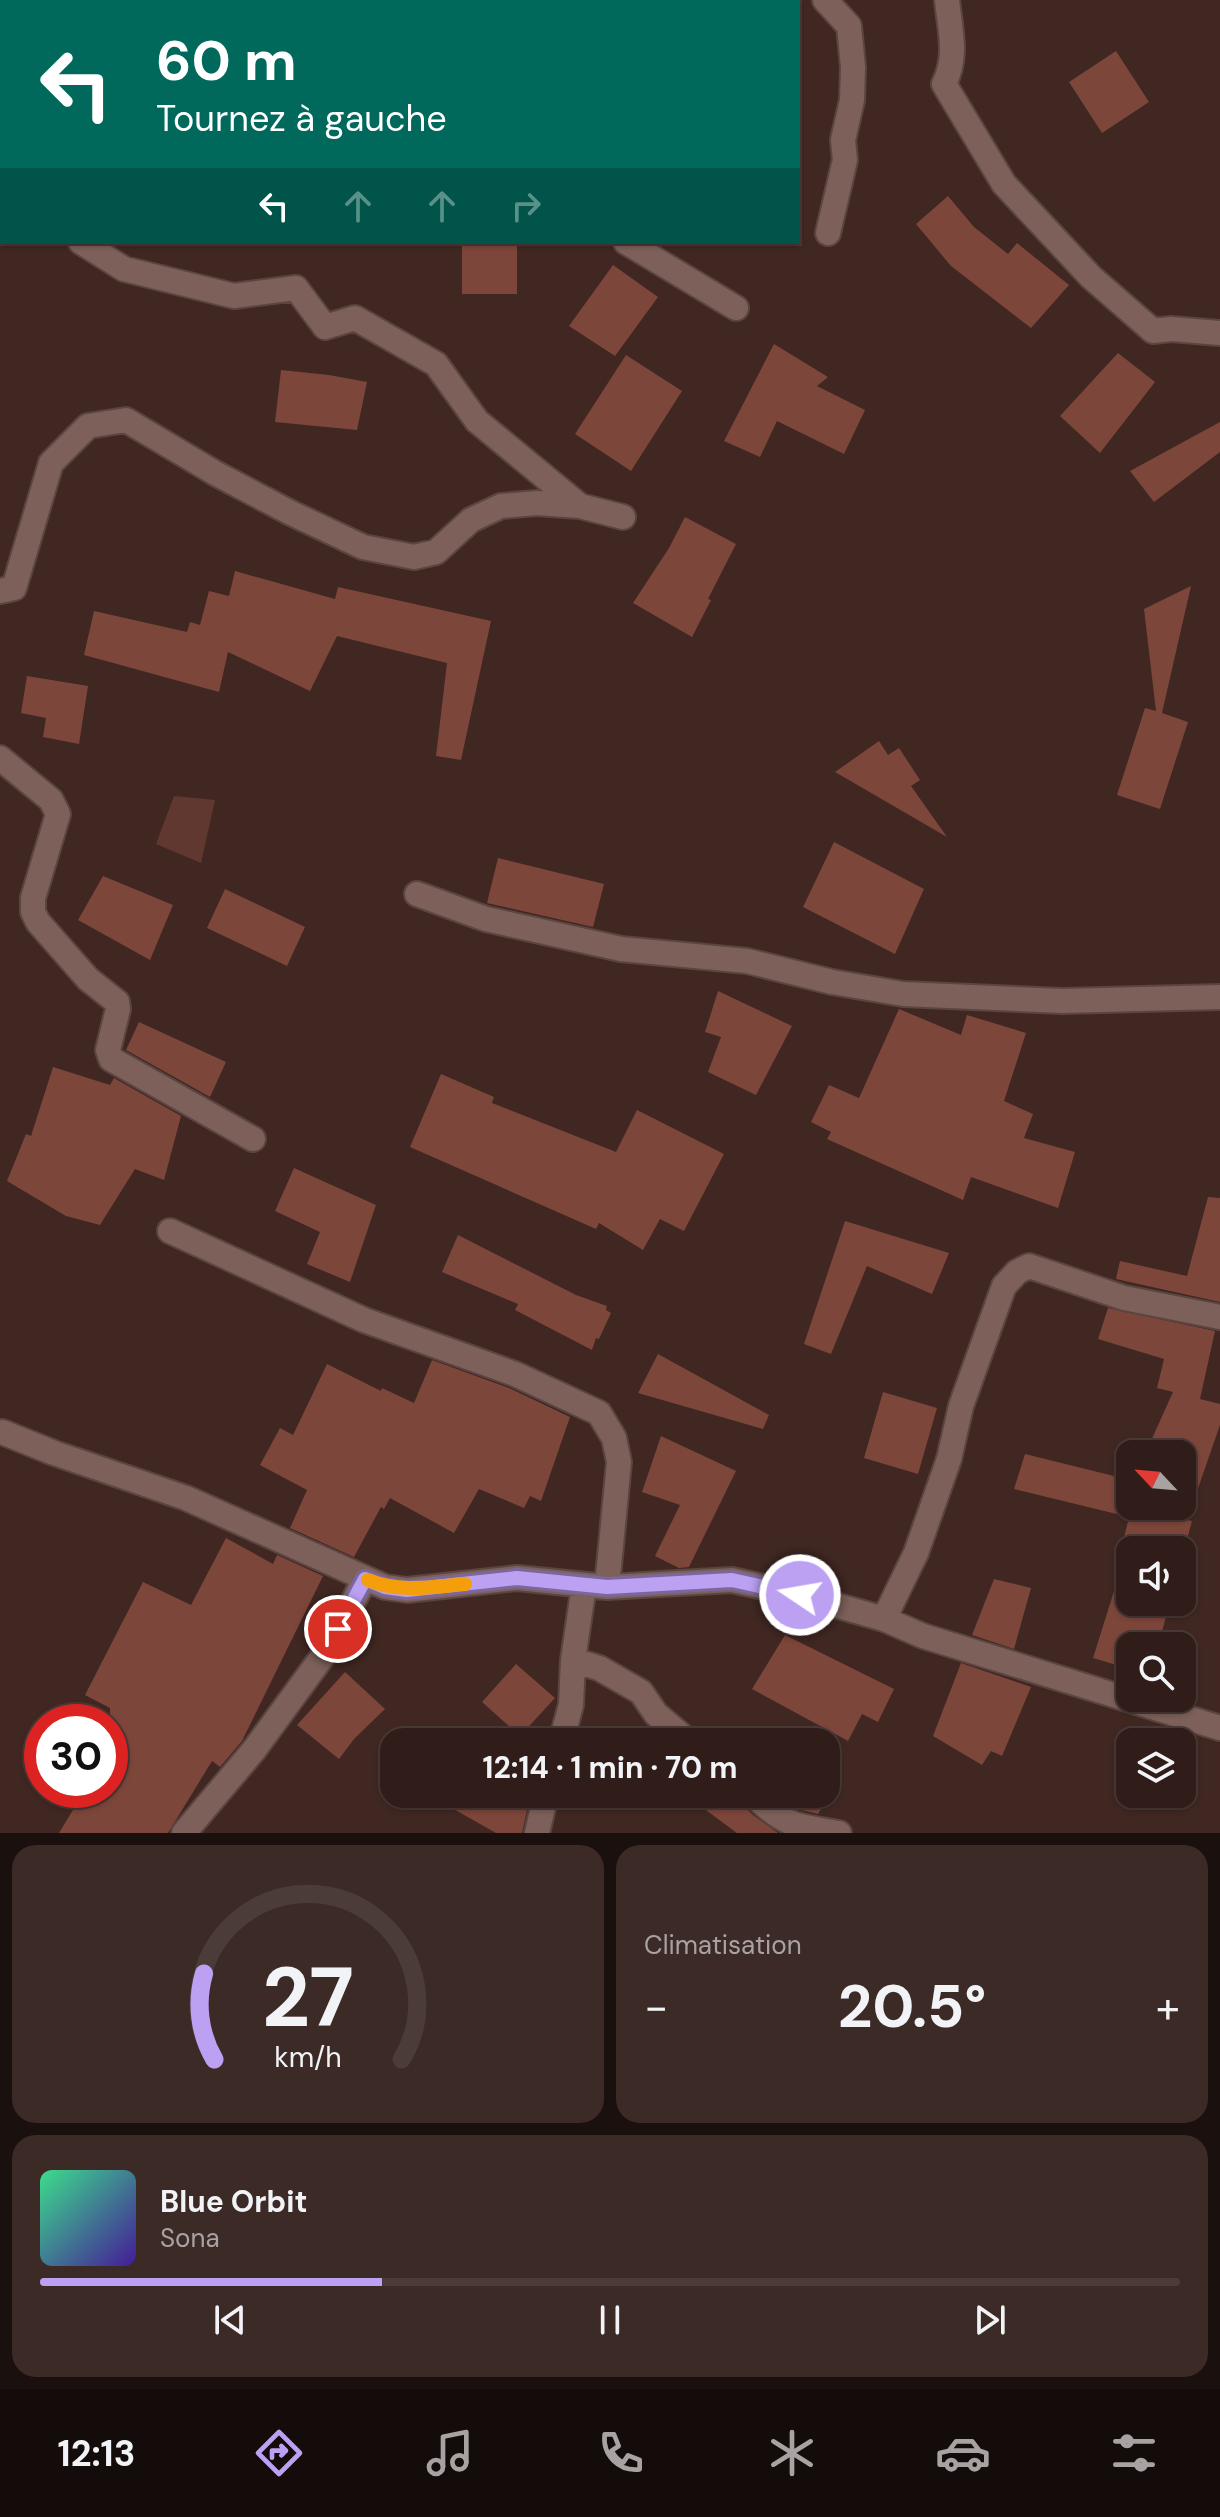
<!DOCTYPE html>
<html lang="fr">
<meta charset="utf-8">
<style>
body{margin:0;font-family:"DM Sans",sans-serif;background:#3c2a27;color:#f1f3f6;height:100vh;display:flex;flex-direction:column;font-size:30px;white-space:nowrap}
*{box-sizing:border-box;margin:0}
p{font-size:26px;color:#a8a2a2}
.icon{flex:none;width:44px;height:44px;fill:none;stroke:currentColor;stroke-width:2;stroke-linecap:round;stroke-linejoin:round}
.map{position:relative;height:1833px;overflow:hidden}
.side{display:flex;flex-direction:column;gap:12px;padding:12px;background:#1a100e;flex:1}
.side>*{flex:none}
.guide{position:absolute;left:0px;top:0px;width:800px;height:244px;box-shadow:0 2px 6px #0004,0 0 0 2px #4b3b39;background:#00695c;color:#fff;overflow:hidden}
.needle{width:52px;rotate:296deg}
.fabs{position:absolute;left:1116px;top:1440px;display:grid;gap:16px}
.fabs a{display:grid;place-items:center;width:80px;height:80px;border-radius:16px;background:#301d1a;box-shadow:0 2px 6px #0004,0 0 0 2px #4b3b39;font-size:40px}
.speed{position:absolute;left:24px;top:1704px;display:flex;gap:16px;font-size:40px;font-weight:700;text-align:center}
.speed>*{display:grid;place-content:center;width:104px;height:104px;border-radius:50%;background:#301d1a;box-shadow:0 2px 6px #0004,0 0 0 2px #4b3b39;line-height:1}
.speed .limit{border:12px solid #d22;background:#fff;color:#111}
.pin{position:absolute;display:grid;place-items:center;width:68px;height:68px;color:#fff;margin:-34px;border:4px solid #fff;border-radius:50%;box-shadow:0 2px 8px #0007}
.me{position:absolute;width:88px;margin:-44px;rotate:282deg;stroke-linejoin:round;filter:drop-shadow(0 0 6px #0008)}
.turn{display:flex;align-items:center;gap:28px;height:168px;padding:0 24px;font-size:36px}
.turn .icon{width:104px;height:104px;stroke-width:2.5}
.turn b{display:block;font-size:56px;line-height:68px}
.lanes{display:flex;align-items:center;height:76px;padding:0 24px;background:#0003;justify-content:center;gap:40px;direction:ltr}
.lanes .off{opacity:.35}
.big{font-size:60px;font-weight:700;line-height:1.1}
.side .card{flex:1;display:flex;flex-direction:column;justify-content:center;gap:12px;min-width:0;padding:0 28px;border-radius:24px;background:#3c2a27}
.side .dial{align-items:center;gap:0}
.dial svg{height:208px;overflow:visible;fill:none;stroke:#4b3b39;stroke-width:7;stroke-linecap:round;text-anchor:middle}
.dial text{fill:#f1f3f6;stroke:none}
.song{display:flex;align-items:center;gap:24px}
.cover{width:96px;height:96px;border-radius:12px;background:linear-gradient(135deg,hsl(150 70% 55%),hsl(260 70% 35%))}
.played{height:8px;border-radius:4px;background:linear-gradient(90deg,#bca0f2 30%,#4b3b39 30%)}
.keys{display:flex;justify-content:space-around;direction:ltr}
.heat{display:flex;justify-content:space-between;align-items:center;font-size:44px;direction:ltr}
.side .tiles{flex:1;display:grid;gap:12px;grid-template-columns:1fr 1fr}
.card:last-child{grid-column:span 2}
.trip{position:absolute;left:380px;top:1728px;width:460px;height:80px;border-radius:24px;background:#301d1a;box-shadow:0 2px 6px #0004,0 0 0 2px #4b3b39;font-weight:700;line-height:80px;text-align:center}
.tabs{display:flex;height:128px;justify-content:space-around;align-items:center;background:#130c0a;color:#a8a2a2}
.tabs .icon{width:56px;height:56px}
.tabs .active{color:#bca0f2}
.tabs b{font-size:36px;color:#f1f3f6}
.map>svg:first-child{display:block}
.green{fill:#60382f}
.building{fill:#7d463a}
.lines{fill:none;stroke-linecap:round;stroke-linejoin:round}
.street-casing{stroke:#5a4540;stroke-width:28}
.street{stroke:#7c6059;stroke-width:24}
.route-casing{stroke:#7a689d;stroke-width:20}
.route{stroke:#bca0f2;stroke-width:14}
.slow{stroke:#f59e0b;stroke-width:14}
</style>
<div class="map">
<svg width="1220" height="1833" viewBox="0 0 1220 1833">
<rect width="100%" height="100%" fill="#402722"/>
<path class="green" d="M174 796 215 800 201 863 156 844Z"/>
<path class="building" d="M1116 51 1149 102 1102 133 1069 82Z
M948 196 974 227 1008 254 1017 243 1069 285 1031 328 951 266 916 224Z
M517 244V294H462V245Z
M613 265 658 297 615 356 569 326Z
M774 344 828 377 817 386 865 410 844 454 777 421 760 457 724 441Z
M1118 353 1155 382 1100 453 1060 416Z
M626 355 682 391 631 471 575 434Z
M281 370 329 375 367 382 357 430 275 422Z
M1220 422V452L1154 502 1130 471Z
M685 517 736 544 708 599 711 600 692 637 633 603 669 548Z
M235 571 335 599 338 587 491 621 461 760 436 756 447 663 337 636 310 691 228 652 219 692 84 655 94 611 187 632 190 622 200 625 209 591 229 596Z
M1191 586 1162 713 1188 722 1160 809 1117 795 1145 708 1156 711 1144 609Z
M27 676 88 686 79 744 43 737 46 718 21 713Z
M879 741 888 755 899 748 920 780 911 786 947 837 835 772Z
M834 842 924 889 895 954 803 907Z
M498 858 604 884 593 927 487 903Z
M103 876 173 905 150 960 78 920Z
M225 889 305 927 287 966 207 928Z
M718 991 792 1026 756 1095 708 1072 721 1037 705 1032Z
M899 1009 961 1035 967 1015 1026 1033 1004 1101 1033 1114 1024 1138 1075 1152 1058 1208 971 1177 963 1200 827 1139 831 1132 811 1122 829 1085 859 1098Z
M139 1022 226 1062 210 1097 126 1050Z
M53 1067 110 1085 114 1078 181 1116 164 1180 135 1169 100 1225 66 1216 7 1181 26 1134 31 1136Z
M441 1074 494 1097 492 1103 616 1152 637 1110 724 1154 684 1231 660 1219 643 1250 599 1223 596 1229 410 1147Z
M294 1168 376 1205 350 1282 307 1264 320 1232 275 1211Z
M1208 1197 1220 1198V1302L1116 1279 1120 1261 1187 1276Z
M845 1221 949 1253 932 1294 867 1266 831 1354 804 1344Z
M458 1235 576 1295 607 1306 606 1310 611 1313 599 1339 596 1338 592 1350 515 1310 518 1304 442 1272Z
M1108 1308 1215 1331 1200 1399 1220 1404V1425L1187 1520 1192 1521 1182 1558V1550H1130V1602H1170L1158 1646H1130V1669L1093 1658 1120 1572 1116 1571 1129 1517 1014 1489 1025 1454 1130 1480V1506H1182V1454H1145L1173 1392 1157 1388 1164 1359 1098 1339Z
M658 1354 769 1415 763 1429 638 1393Z
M432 1360 509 1388 570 1417 541 1501 530 1496 524 1508 479 1489 454 1533 390 1498 384 1509 381 1507 354 1557 290 1528 307 1490 260 1465 280 1428 293 1435 327 1364 381 1391 382 1388 414 1403Z
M883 1392 937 1408 918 1474 864 1458Z
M661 1436 736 1471 689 1567 679 1568 655 1556 680 1505 642 1492Z
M226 1538 273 1564 277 1555 323 1576 242 1741 220 1767 212 1761 168 1833H59L85 1790H110V1708L85 1695 143 1582 191 1605Z
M994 1579 1031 1588 1014 1649 972 1635Z
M785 1635 894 1689 878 1722 862 1714 848 1741 752 1689Z
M961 1663 1031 1687 1002 1756 991 1751 982 1765 933 1736Z
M516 1664 555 1698 520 1736 482 1702Z
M345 1672 385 1709 354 1739 339 1759 297 1725Z
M427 1794H516L529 1801 522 1833H496Z
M684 1794H738L742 1804 753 1815 778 1833H737Z
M774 1794H830L818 1814 797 1809Z"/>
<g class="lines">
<defs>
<path id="street" d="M475 0 479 2
M825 0 849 26 853 67 852 100 843 140 845 160 828 233
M947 0C950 30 958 56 944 84L1004 184 1091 277 1153 331 1171 329 1220 333
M156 2 159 0
M0 157 2 155
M0 220 2 218
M81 242 124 269 234 296 296 288 325 327 355 318 436 364 477 421 580 506
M626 242 736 308
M0 591 14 588 51 463 88 426 126 420 215 473 289 512 363 547 414 557 436 552 471 520 501 506 537 503 580 506 623 517
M0 758 51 800 58 814 33 898V912L38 922 88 979 117 1002 118 1009 108 1050 111 1059 253 1139
M417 894 486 919 621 949 747 961 832 982 903 994 1062 1001 1220 997
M170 1231 364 1320 515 1374 599 1413 614 1438 619 1462 607 1587
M2 1432 54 1453 186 1498 385 1587 407 1590 517 1578 607 1587 732 1580 800 1595 884 1619 923 1636 1220 1728
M584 1585 573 1660 599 1668 641 1692 656 1714 689 1742
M884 1619 916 1553 949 1459 961 1406 1004 1286 1017 1272 1029 1266 1124 1298 1220 1317
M561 1742 571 1705 573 1660
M753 1794C782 1825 798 1827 839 1833
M184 1833 254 1750 328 1649 365 1579
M537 1833 546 1794"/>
</defs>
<use href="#street" class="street-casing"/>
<use href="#street" class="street"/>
</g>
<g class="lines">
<defs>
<path id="route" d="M338 1629 365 1579 385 1587 407 1590 517 1578 607 1587 732 1580 800 1595"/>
</defs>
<use href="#route" class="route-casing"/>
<use href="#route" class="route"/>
<path class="slow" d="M368 1580C400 1593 431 1587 465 1584"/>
</g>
</svg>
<div class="fabs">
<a><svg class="needle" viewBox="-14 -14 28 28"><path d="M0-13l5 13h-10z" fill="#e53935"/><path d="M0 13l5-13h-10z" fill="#a8a2a2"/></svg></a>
<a><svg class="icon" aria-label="sound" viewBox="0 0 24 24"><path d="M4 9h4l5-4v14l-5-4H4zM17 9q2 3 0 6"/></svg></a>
<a><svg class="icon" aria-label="search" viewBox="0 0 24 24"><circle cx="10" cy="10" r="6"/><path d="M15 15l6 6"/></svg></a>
<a><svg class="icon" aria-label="layers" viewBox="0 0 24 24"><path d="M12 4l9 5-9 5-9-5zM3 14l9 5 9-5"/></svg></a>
</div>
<div class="speed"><div class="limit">30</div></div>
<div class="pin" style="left:338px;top:1629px;background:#d93025"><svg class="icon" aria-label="arrive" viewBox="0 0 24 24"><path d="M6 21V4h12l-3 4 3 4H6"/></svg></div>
<svg class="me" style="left:800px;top:1595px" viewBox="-20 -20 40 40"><circle r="17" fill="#bca0f2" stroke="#fff" stroke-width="3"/><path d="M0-11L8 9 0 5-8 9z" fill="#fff"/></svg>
<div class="trip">12:14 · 1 min · 70 m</div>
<div class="guide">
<div class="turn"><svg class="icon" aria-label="left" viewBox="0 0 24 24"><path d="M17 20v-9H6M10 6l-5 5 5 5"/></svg><div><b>60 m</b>Tournez à gauche</div></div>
<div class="lanes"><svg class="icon" aria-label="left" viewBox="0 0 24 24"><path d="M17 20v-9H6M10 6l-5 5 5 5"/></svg><svg class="icon off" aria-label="ahead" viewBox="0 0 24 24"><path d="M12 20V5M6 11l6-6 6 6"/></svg><svg class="icon off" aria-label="ahead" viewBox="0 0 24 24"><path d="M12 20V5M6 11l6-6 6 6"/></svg><svg class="icon off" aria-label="right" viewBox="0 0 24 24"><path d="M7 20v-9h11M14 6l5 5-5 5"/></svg></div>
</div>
</div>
<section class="side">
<div class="tiles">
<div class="card dial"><svg viewBox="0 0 100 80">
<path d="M14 69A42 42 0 1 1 86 69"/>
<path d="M14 69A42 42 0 0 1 10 36" stroke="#bca0f2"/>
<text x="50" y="56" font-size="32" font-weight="700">27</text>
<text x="50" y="72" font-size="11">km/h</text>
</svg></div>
<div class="card"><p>Climatisation</p>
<div class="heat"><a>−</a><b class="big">20.5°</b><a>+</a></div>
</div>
<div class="card">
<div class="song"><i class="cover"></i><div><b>Blue Orbit</b><p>Sona</p></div></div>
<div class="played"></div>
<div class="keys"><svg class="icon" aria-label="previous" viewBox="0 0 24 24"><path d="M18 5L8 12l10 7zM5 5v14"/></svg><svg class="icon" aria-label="pause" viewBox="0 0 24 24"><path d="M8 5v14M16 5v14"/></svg><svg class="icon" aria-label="next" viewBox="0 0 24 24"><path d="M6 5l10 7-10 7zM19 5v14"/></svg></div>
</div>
</div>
</section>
<nav class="tabs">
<b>12:13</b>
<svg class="icon active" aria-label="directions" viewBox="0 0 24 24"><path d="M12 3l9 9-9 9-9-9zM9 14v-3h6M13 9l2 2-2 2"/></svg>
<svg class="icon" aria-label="music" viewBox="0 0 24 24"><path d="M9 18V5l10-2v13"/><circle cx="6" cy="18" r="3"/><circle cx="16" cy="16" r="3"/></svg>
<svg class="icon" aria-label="phone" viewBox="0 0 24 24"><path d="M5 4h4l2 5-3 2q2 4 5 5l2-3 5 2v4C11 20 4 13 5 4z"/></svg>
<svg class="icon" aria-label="climate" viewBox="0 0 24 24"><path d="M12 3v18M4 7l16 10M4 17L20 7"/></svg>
<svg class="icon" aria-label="car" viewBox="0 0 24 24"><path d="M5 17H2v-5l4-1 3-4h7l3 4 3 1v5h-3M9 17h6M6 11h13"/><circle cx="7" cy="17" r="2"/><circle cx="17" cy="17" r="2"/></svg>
<svg class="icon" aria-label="filters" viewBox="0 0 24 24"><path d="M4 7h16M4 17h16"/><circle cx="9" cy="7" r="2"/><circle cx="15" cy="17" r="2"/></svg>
</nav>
